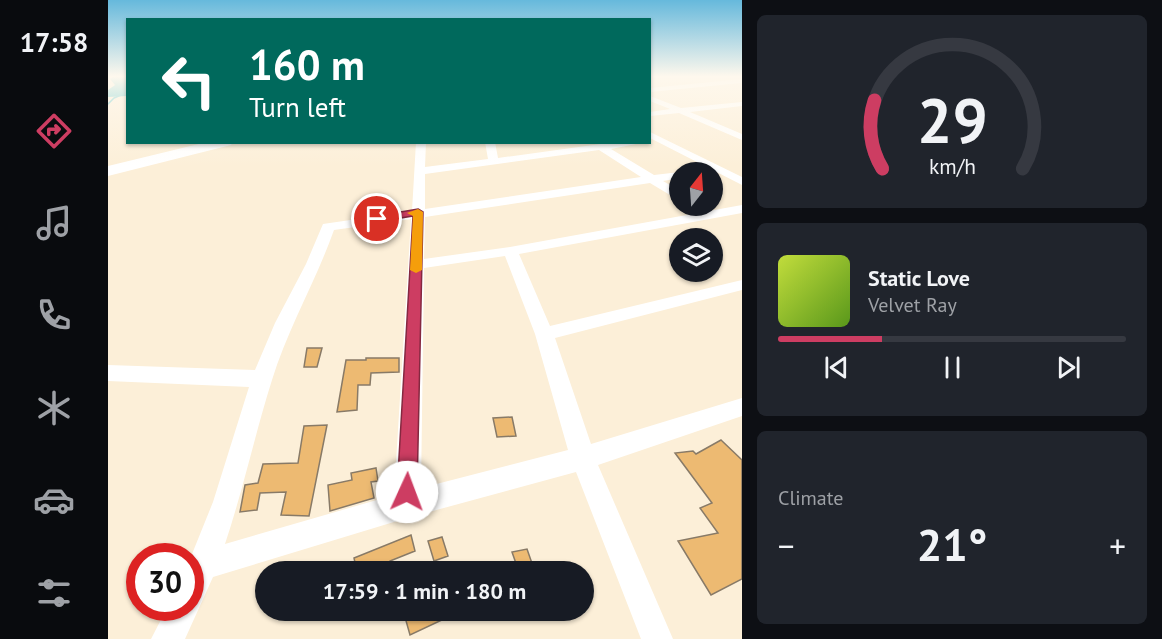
<!DOCTYPE html>
<meta charset="utf-8">
<style>
body{margin:0;font-family:"PT Sans",sans-serif;background:#20242c;color:#f1f3f6;height:100vh;display:flex;flex-direction:column;font-size:22px;white-space:nowrap}
*{box-sizing:border-box;margin:0}
p{font-size:20px;color:#9ea1a6}
.icon{flex:none;width:33px;height:33px;fill:none;stroke:currentColor;stroke-width:2;stroke-linecap:round;stroke-linejoin:round}
.map{position:relative;flex:1;overflow:hidden}
.side{display:flex;flex-direction:column;gap:15px;padding:15px;background:#0d0f14;width:420px}
.side>*{flex:none}
.banner{position:absolute;left:18px;top:18px;width:525px;height:126px;border-radius:0px;box-shadow:0 2px 4px #0004;background:#00695c;color:#fff;overflow:hidden}
.needle{width:39px;rotate:17deg}
.tools{position:absolute;left:561px;top:162px;display:grid;gap:12px}
.tools a{display:grid;place-items:center;width:54px;height:54px;border-radius:50%;background:#171b24;box-shadow:0 2px 4px #0004;font-size:30px}
.speed{position:absolute;left:18px;top:543px;display:flex;gap:12px;font-size:30px;font-weight:700;text-align:center}
.speed>*{display:grid;place-content:center;width:78px;height:78px;border-radius:50%;background:#171b24;box-shadow:0 2px 4px #0004;line-height:1}
.speed .limit{border:9px solid #d22;background:#fff;color:#111}
.pin{position:absolute;display:grid;place-items:center;width:51px;height:51px;color:#fff;margin:-26px;border:3px solid #fff;border-radius:50%;box-shadow:0 2px 6px #0007}
.me{position:absolute;width:66px;margin:-33px;rotate:2deg;stroke-linejoin:round;filter:drop-shadow(0 0 4px #0008)}
.turn{display:flex;align-items:center;gap:21px;height:126px;padding:0 24px;font-size:27px}
.turn .icon{width:78px;height:78px;stroke-width:2.5}
.turn b{display:block;font-size:42px;line-height:51px}
.big{font-size:45px;font-weight:600;line-height:1.1}
.side .card{flex:1;display:flex;flex-direction:column;justify-content:center;gap:9px;min-width:0;padding:0 21px;border-radius:9px;background:#20242c}
.side .dial{align-items:center;gap:0}
.dial svg{height:156px;overflow:visible;fill:none;stroke:#363941;stroke-width:7;stroke-linecap:round;text-anchor:middle}
.dial text{fill:#f1f3f6;stroke:none}
.song{display:flex;align-items:center;gap:18px}
.cover{width:72px;height:72px;border-radius:9px;background:linear-gradient(135deg,hsl(70 70% 55%),hsl(90 70% 35%))}
.played{height:6px;border-radius:3px;background:linear-gradient(90deg,#cd3d62 30%,#363941 30%)}
.keys{display:flex;justify-content:space-around;direction:ltr}
.heat{display:flex;justify-content:space-between;align-items:center;font-size:33px;direction:ltr}
.trip{position:absolute;left:147px;top:561px;width:339px;height:60px;border-radius:30px;background:#171b24;box-shadow:0 2px 4px #0004;font-weight:600;line-height:60px;text-align:center}
main{display:flex;flex:1;min-height:0}
.menu{display:flex;flex-direction:column;width:108px;justify-content:space-around;align-items:center;background:#090b0e;color:#9ea1a6}
.menu .icon{width:42px;height:42px}
.menu .current{color:#cd3d62}
.menu b{font-size:27px;color:#f1f3f6}
.map>svg:first-child{display:block}
.water{fill:#44c0ca}
.lines{fill:none;stroke-linecap:round;stroke-linejoin:round}
.stream{stroke:#44c0ca;stroke-width:1.5}
.building{fill:#edba72;stroke:#887a67;stroke-width:1.5}
.street{fill:#fff;fill-rule:evenodd}
.secondary{fill:#fff;fill-rule:evenodd}
.route{fill:#cd3d62;stroke:#852840;stroke-width:1.5}
.slow{fill:#f59e0b}
</style>
<main>
<nav class="menu">
<b>17:58</b>
<svg class="icon current" aria-label="directions" viewBox="0 0 24 24"><path d="M12 3l9 9-9 9-9-9zM9 14v-3h6M13 9l2 2-2 2"/></svg>
<svg class="icon" aria-label="music" viewBox="0 0 24 24"><path d="M9 18V5l10-2v13"/><circle cx="6" cy="18" r="3"/><circle cx="16" cy="16" r="3"/></svg>
<svg class="icon" aria-label="phone" viewBox="0 0 24 24"><path d="M5 4h4l2 5-3 2q2 4 5 5l2-3 5 2v4C11 20 4 13 5 4z"/></svg>
<svg class="icon" aria-label="climate" viewBox="0 0 24 24"><path d="M12 3v18M4 7l16 10M4 17L20 7"/></svg>
<svg class="icon" aria-label="car" viewBox="0 0 24 24"><path d="M5 17H2v-5l4-1 3-4h7l3 4 3 1v5h-3M9 17h6M6 11h13"/><circle cx="7" cy="17" r="2"/><circle cx="17" cy="17" r="2"/></svg>
<svg class="icon" aria-label="filters" viewBox="0 0 24 24"><path d="M4 7h16M4 17h16"/><circle cx="9" cy="7" r="2"/><circle cx="15" cy="17" r="2"/></svg>
</nav>
<div class="map">
<svg width="634" height="639" viewBox="0 0 634 639">
<rect width="100%" height="100%" fill="#fcefd8"/>
<path class="water" d="M6 76H19V96L0 97V90L7 85 2 79Z"/>
<g class="lines">
<path class="stream" d="M0 104 6 98 20 92"/>
</g>
<path class="building" d="M199 348H214L209 367H196Z
M258 358H291V372L263 373 262 385H250L249 410 229 412 238 360H258Z
M404 417 408 436 389 437 385 418Z
M219 425 201 516 173 515 178 492 152 493 149 510 132 512 137 485 150 483 155 464 190 463 196 426Z
M613 440 634 460V579L603 595 570 541 610 533 592 508 604 503 567 453 585 451 588 454Z
M268 468 270 481 263 482 266 498 222 511 220 485 244 480 243 473Z
M303 535 307 551 282 561 283 568 275 572H249L246 558Z
M334 537 340 556 326 561 320 541Z
M419 549 427 572H411L404 552Z
M295 610H355L302 635Z"/>
<g class="lines">
<path class="street" d="M634 79 633 83 542 92V88Z
M542 96 573 108 634 102V106L582 112 634 134V140L571 113 542 116V112L562 109 542 101Z
M542 132 634 177V185L542 138Z
M308 142H318L317 167 380 159 377 142H387L390 158 507 142H538L503 149 546 175 572 172H576H572V178L555 181 572 191V201L542 183 317 217 316 259 402 247 634 205V213L411 254 442 326 634 280V290L447 338 483 444 634 398V416L490 465 565 639H533L468 472 299 518 105 577 77 639H43L59 608H82V559L105 502 141 387 0 381V365L147 370 167 323 198 264 215 224 304 211ZM491 150 533 177 317 209V174ZM303 219 286 495 117 544C135 490 147 434 164 380 180 328 208 281 226 230ZM397 256 427 334 460 450 313 488 316 268Z"/>
<path class="secondary" d="M99 142H125L123 145 0 176V166Z"/>
</g>
<linearGradient id="sky" x2="0" y2="1"><stop stop-color="#66b9dc"/><stop offset="0.46" stop-color="#fef8ed"/><stop offset="1" stop-color="#fef8ed" stop-opacity="0"/></linearGradient>
<rect width="634" height="166" fill="url(#sky)"/>
<path class="route" d="M310 209 315 212 309 492 306 499 299 502 292 499 289 492 305 216 269 222 264 219 269 216Z"/>
<path class="slow" d="M310 209 315 212 314 270 308 273 302 270 305 216 299 213Z"/>
</svg>
<div class="tools">
<a><svg class="needle" viewBox="-14 -14 28 28"><path d="M0-13l5 13h-10z" fill="#e53935"/><path d="M0 13l5-13h-10z" fill="#9ea1a6"/></svg></a>
<a><svg class="icon" aria-label="layers" viewBox="0 0 24 24"><path d="M12 4l9 5-9 5-9-5zM3 14l9 5 9-5"/></svg></a>
</div>
<div class="speed"><div class="limit">30</div></div>
<div class="pin" style="left:269px;top:219px;background:#d93025"><svg class="icon" aria-label="arrive" viewBox="0 0 24 24"><path d="M6 21V4h12l-3 4 3 4H6"/></svg></div>
<svg class="me" style="left:299px;top:492px" viewBox="-20 -20 40 40"><circle r="19" fill="#fff"/><path d="M0-13L10 11 0 6-10 11z" fill="#cd3d62"/></svg>
<div class="trip">17:59 · 1 min · 180 m</div>
<div class="banner">
<div class="turn"><svg class="icon" aria-label="left" viewBox="0 0 24 24"><path d="M17 20v-9H6M10 6l-5 5 5 5"/></svg><div><b>160 m</b>Turn left</div></div>
</div>
</div>
<section class="side">
<div class="card dial"><svg viewBox="0 0 100 80">
<path d="M14 69A42 42 0 1 1 86 69"/>
<path d="M14 69A42 42 0 0 1 10 34" stroke="#cd3d62"/>
<text x="50" y="56" font-size="32" font-weight="700">29</text>
<text x="50" y="72" font-size="11">km/h</text>
</svg></div>
<div class="card">
<div class="song"><i class="cover"></i><div><b>Static Love</b><p>Velvet Ray</p></div></div>
<div class="played"></div>
<div class="keys"><svg class="icon" aria-label="previous" viewBox="0 0 24 24"><path d="M18 5L8 12l10 7zM5 5v14"/></svg><svg class="icon" aria-label="pause" viewBox="0 0 24 24"><path d="M8 5v14M16 5v14"/></svg><svg class="icon" aria-label="next" viewBox="0 0 24 24"><path d="M6 5l10 7-10 7zM19 5v14"/></svg></div>
</div>
<div class="card"><p>Climate</p>
<div class="heat"><a>−</a><b class="big">21°</b><a>+</a></div>
</div>
</section>
</main>
